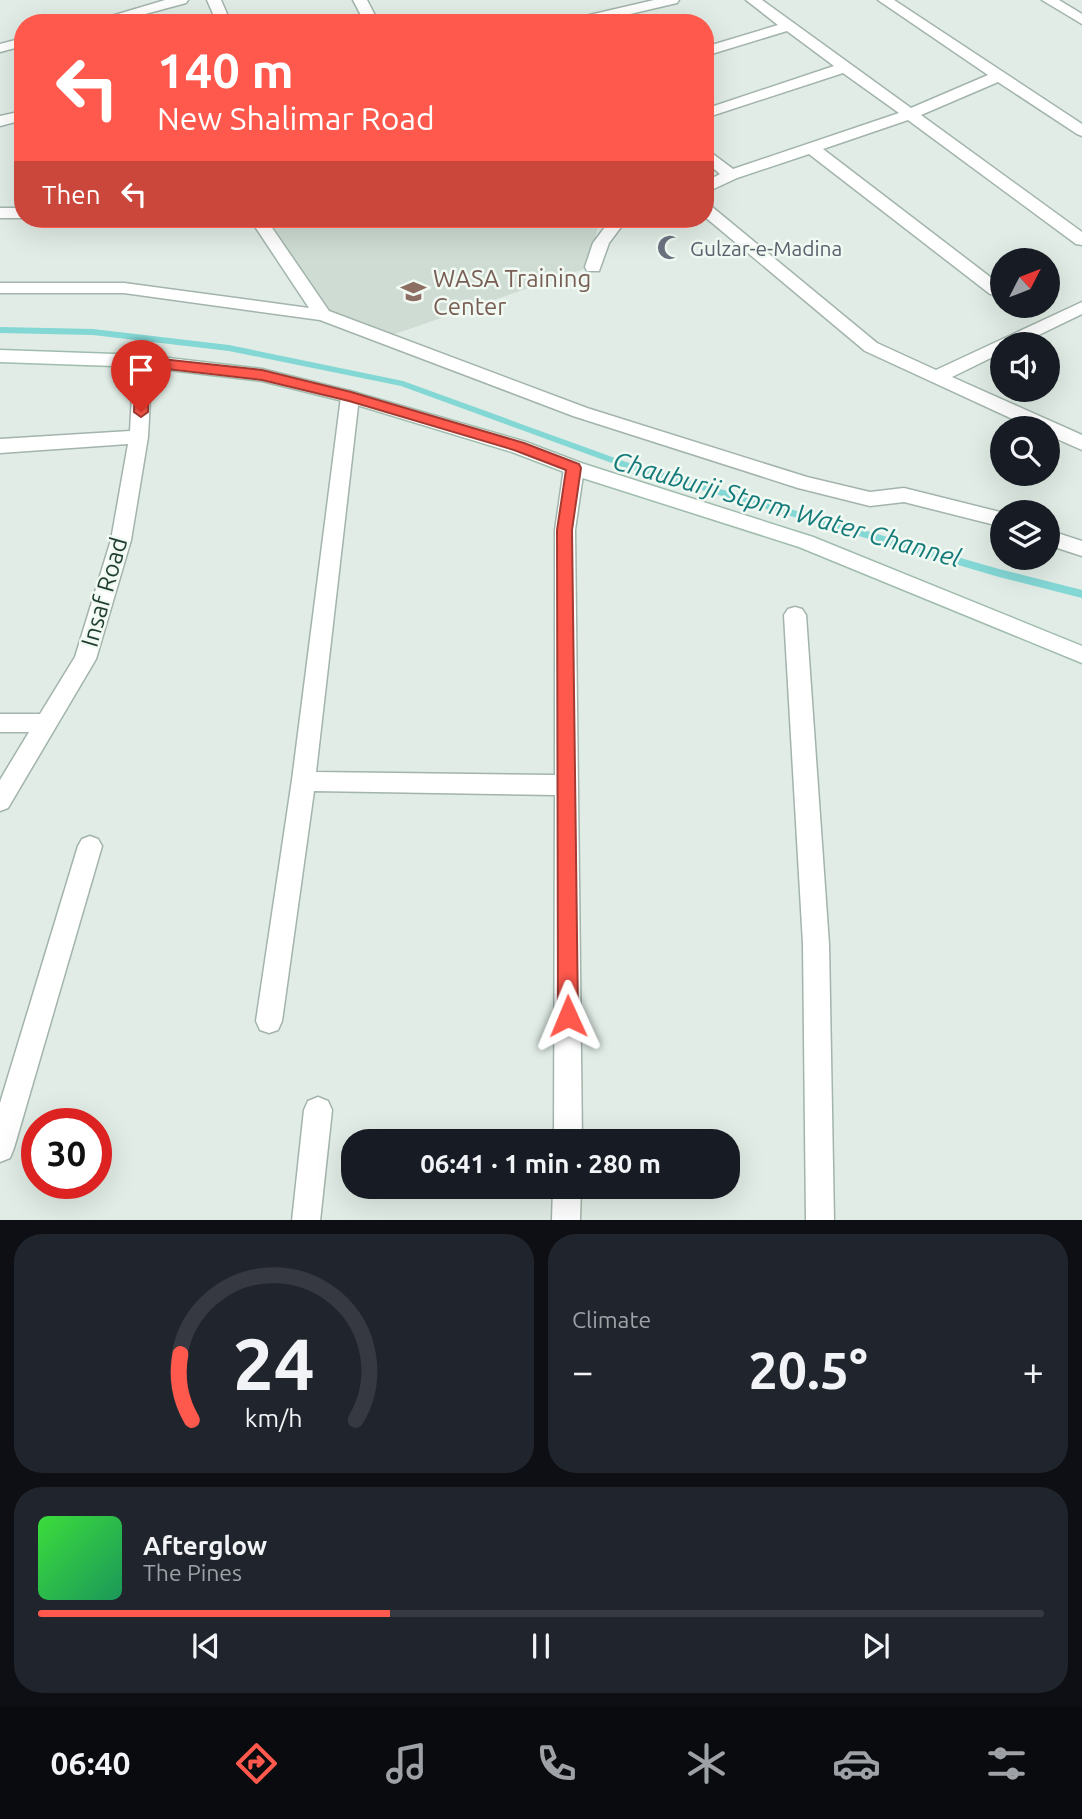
<!DOCTYPE html>
<meta charset="utf-8">
<style>
body{margin:0;font-family:Ubuntu,sans-serif;background:#20242c;color:#f1f3f6;height:100vh;display:flex;flex-direction:column;font-size:26px;white-space:nowrap}
*{box-sizing:border-box;margin:0}
p{font-size:23px;color:#9ea1a6}
.icon{flex:none;width:38px;height:38px;fill:none;stroke:currentColor;stroke-width:2;stroke-linecap:round;stroke-linejoin:round}
.map{position:relative;height:1220px;overflow:hidden}
.drawer{display:flex;flex-direction:column;gap:14px;padding:14px;background:#0d0f14;flex:1}
.drawer>*{flex:none}
.top-card{position:absolute;left:14px;top:14px;width:700px;height:214px;border-radius:28px;box-shadow:0 7px 28px #0002;background:#fe594c;color:#fff;overflow:hidden}
.needle{width:46px;rotate:48deg}
.controls{position:absolute;left:990px;top:248px;display:grid;gap:14px}
.controls a{display:grid;place-items:center;width:70px;height:70px;border-radius:50%;background:#171b24;box-shadow:0 7px 28px #0002;font-size:35px}
.speed{position:absolute;left:21px;top:1108px;display:flex;gap:14px;font-size:35px;font-weight:700;text-align:center}
.speed>*{display:grid;place-content:center;width:91px;height:91px;border-radius:50%;background:#171b24;box-shadow:0 7px 28px #0002;line-height:1}
.speed .limit{border:10px solid #d22;background:#fff;color:#111}
.pin{position:absolute;display:grid;place-items:center;width:60px;height:60px;color:#fff;margin:-72px -30px;border-radius:50% 50% 50% 0;rotate:-45deg;box-shadow:0 0 7px #0007}
.pin .icon{rotate:45deg}
.me{position:absolute;width:77px;margin:-38px;rotate:359deg;stroke-linejoin:round;filter:drop-shadow(0 0 5px #0008)}
.turn{display:flex;align-items:center;gap:24px;height:147px;padding:0 28px;font-size:32px}
.turn .icon{width:91px;height:91px;stroke-width:2.5}
.turn b{display:block;font-size:49px;line-height:60px}
.then{display:flex;align-items:center;height:66px;padding:0 28px;background:#0003;gap:14px;font-size:26px}
.big{font-size:52px;font-weight:700;line-height:1.1}
.drawer .widget{flex:1;display:flex;flex-direction:column;justify-content:center;gap:10px;min-width:0;padding:0 24px;border-radius:28px;background:#20242c}
.drawer .dial{align-items:center;gap:0}
.dial svg{height:182px;overflow:visible;fill:none;stroke:#363941;stroke-width:7;stroke-linecap:round;text-anchor:middle}
.dial text{fill:#f1f3f6;stroke:none}
.song{display:flex;align-items:center;gap:21px}
.cover{width:84px;height:84px;border-radius:10px;background:linear-gradient(135deg,hsl(120 70% 55%),hsl(150 70% 35%))}
.played{height:7px;border-radius:4px;background:linear-gradient(90deg,#fe594c 35%,#363941 35%)}
.keys{display:flex;justify-content:space-around;direction:ltr}
.heat{display:flex;justify-content:space-between;align-items:center;font-size:38px;direction:ltr}
.drawer .tiles{flex:1;display:grid;gap:14px;grid-template-columns:1fr 1fr}
.widget:last-child{grid-column:span 2}
.trip{position:absolute;left:341px;top:1129px;width:399px;height:70px;border-radius:28px;background:#171b24;box-shadow:0 7px 28px #0002;font-weight:700;line-height:70px;text-align:center}
.tab-bar{display:flex;height:112px;justify-content:space-around;align-items:center;background:#090b0e;color:#9ea1a6}
.tab-bar .icon{width:49px;height:49px}
.tab-bar .active{color:#fe594c}
.tab-bar b{font-size:32px;color:#f1f3f6}
.map>svg:first-child{display:block}
.built{fill:#cedcd3}
.lines{fill:none;stroke-linecap:round;stroke-linejoin:round}
.stream{fill:#83d7d5;fill-rule:evenodd}
.street-casing{stroke:#a2b4ab;stroke-width:3}
.secondary-casing{stroke:#a0bcae;stroke-width:3}
.street{fill:#fff;fill-rule:evenodd}
.secondary{fill:#fff;fill-rule:evenodd}
.route{fill:#fe594c;stroke:#a53a31;stroke-width:2}
.labels{text-anchor:middle;dominant-baseline:central;stroke-width:5;stroke-linejoin:round;paint-order:stroke}
.far-worship-label{font-size:21px;fill:#5b616d;stroke:#f1f9f3;text-anchor:start}
.education-label{font-size:24px;fill:#785e54;stroke:#f1f9f3;text-anchor:start}
.street-label{font-size:24px;fill:#1f3e31;stroke:#f1f9f3}
.water-label{font-size:26px;font-style:italic;fill:#147a7a;stroke:#f1f9f3}
</style>
<div class="map">
<svg width="1082" height="1221" viewBox="0 0 1082 1221">
<rect width="100%" height="100%" fill="#e0ece5"/>
<path class="built" d="M256 219H600L587 268 383 338 323 315Z"/>
<g class="lines">
<path class="stream" d="M0 327 93 329 229 345 403 381 626 462 999 569 1082 590V598L999 577 620 466 401 386 229 351 93 335 0 333Z"/>
<defs>
<path id="street" d="M165 0H188L186 3 112 23H88Z
M207 0H221L231 23H217Z
M353 0H367L379 23H365Z
M654 0H679L677 3 592 23H566L568 20Z
M746 0H762L911 108 988 75 878 0H894L1082 124V136L1077 134 998 82 921 115 1082 232V245L1076 244 908 120 823 149 1002 286V294H990L809 154 737 178 705 193V182L720 174 705 161V148L733 169 899 113 843 73 705 118V109L834 66 787 31 705 56V47L778 25Z
M1042 0H1059L1082 14V24Z
M23 38V46L0 52V44Z
M23 111V120L0 126V116Z
M705 204 711 206 877 343 936 370 1082 302V314L1018 345H1003V352L952 377 1082 435V450L1048 435V429H1034L865 351 705 217Z
M0 208H23V218H0Z
M250 219H266L329 311 587 408 807 477 870 492 904 488 1004 513 1003 527 904 502 870 506 798 488 573 416 320 320 124 293H0V283H124L309 308Z
M611 219H627L609 243 599 271H587L585 267 593 243Z
M143 355 152 361 148 437 131 540 96 659 8 808 0 811V780L29 732H0V714H40L75 657 111 540 128 444 0 453V439L130 431 134 361Z
M350 391 357 393 359 397 316 772 555 775V530L564 468 567 463H581L584 468 575 530 582 1141H554L555 795 314 791 282 1021 278 1030 269 1033 260 1030 256 1021 292 780 341 397 343 393Z
M1048 530 1082 541V556L1048 545Z
M795 607 802 609 806 615 829 944 834 1221H806L803 944 784 615 788 609Z
M90 836 98 839 102 846 14 1148 10 1158 0 1162V1103L78 846 82 839Z
M318 1097 328 1101 332 1110 320 1221H292L304 1110 308 1101Z
M553 1186H581L580 1221H552Z"/>
<path id="secondary" d="M0 350 143 355 262 369 350 391 526 442 581 463 813 537 1082 646V663L799 547 567 473 512 452 347 402 262 381 143 367 0 362Z"/>
</defs>
<use href="#street" class="street-casing"/>
<use href="#secondary" class="secondary-casing"/>
<use href="#street" class="street"/>
<use href="#secondary" class="secondary"/>
</g>
<path class="route" d="M143 357 262 370 351 392 524 443 579 464 581 468 572 530 578 1016 575 1022 568 1025 561 1022 558 1016 557 530 566 470 514 450 349 401 262 380 150 367 148 412 141 417 134 412 136 361Z"/>
<defs>
<symbol id="mosque-bare" viewBox="-9 -9 18 18"><path d="M3.5-4.9A6 6 0 1 0 3.5 4.9A5 5 0 1 1 3.5-4.9Z" fill="#6b7280" stroke="#f1f9f3" stroke-width="2.5" paint-order="stroke"/></symbol>
<symbol id="school-bare" viewBox="-9 -9 18 18"><path d="M0-5L7-2L0 1L-7-2ZM-4 1L0 2.5L4 1V4Q0 6-4 4Z" fill="#8d6e63" stroke="#f1f9f3" stroke-width="2.5" paint-order="stroke"/></symbol>
</defs>
<g fill-rule="evenodd">
<use href="#mosque-bare" x="652" y="230" width="35" height="35"/>
<use href="#school-bare" x="396" y="274" width="35" height="35"/>
</g>
<g class="labels">
<g class="far-worship-label">
<text x="690" y="248">Gulzar-e-Madina</text>
</g>
<g class="education-label">
<text x="433" y="278">WASA Training<tspan x="433" dy="28">Center</tspan></text>
</g>
<g class="street-label">
<text transform="translate(104 592) rotate(-74)">Insaf Road</text>
</g>
<g class="water-label">
<text transform="translate(787 509) rotate(16)">Chauburji Stprm Water Channel</text>
</g>
</g>
</svg>
<div class="controls">
<a><svg class="needle" viewBox="-14 -14 28 28"><path d="M0-13l5 13h-10z" fill="#e53935"/><path d="M0 13l5-13h-10z" fill="#9ea1a6"/></svg></a>
<a><svg class="icon" aria-label="sound" viewBox="0 0 24 24"><path d="M4 9h4l5-4v14l-5-4H4zM17 9q2 3 0 6"/></svg></a>
<a><svg class="icon" aria-label="search" viewBox="0 0 24 24"><circle cx="10" cy="10" r="6"/><path d="M15 15l6 6"/></svg></a>
<a><svg class="icon" aria-label="layers" viewBox="0 0 24 24"><path d="M12 4l9 5-9 5-9-5zM3 14l9 5 9-5"/></svg></a>
</div>
<div class="speed"><div class="limit">30</div></div>
<div class="pin" style="left:141px;top:412px;background:#d93025"><svg class="icon" aria-label="arrive" viewBox="0 0 24 24"><path d="M6 21V4h12l-3 4 3 4H6"/></svg></div>
<svg class="me" style="left:568px;top:1016px" viewBox="-20 -20 40 40"><path d="M0-17L14 15 0 8-14 15z" fill="#fe594c" stroke="#fff" stroke-width="4"/></svg>
<div class="trip">06:41 · 1 min · 280 m</div>
<div class="top-card">
<div class="turn"><svg class="icon" aria-label="left" viewBox="0 0 24 24"><path d="M17 20v-9H6M10 6l-5 5 5 5"/></svg><div><b>140 m</b>New Shalimar Road</div></div>
<div class="then">Then<svg class="icon" aria-label="left" viewBox="0 0 24 24"><path d="M17 20v-9H6M10 6l-5 5 5 5"/></svg></div>
</div>
</div>
<section class="drawer">
<div class="tiles">
<div class="widget dial"><svg viewBox="0 0 100 80">
<path d="M14 69A42 42 0 1 1 86 69"/>
<path d="M14 69A42 42 0 0 1 9 40" stroke="#fe594c"/>
<text x="50" y="56" font-size="32" font-weight="700">24</text>
<text x="50" y="72" font-size="11">km/h</text>
</svg></div>
<div class="widget"><p>Climate</p>
<div class="heat"><a>−</a><b class="big">20.5°</b><a>+</a></div>
</div>
<div class="widget">
<div class="song"><i class="cover"></i><div><b>Afterglow</b><p>The Pines</p></div></div>
<div class="played"></div>
<div class="keys"><svg class="icon" aria-label="previous" viewBox="0 0 24 24"><path d="M18 5L8 12l10 7zM5 5v14"/></svg><svg class="icon" aria-label="pause" viewBox="0 0 24 24"><path d="M8 5v14M16 5v14"/></svg><svg class="icon" aria-label="next" viewBox="0 0 24 24"><path d="M6 5l10 7-10 7zM19 5v14"/></svg></div>
</div>
</div>
</section>
<nav class="tab-bar">
<b>06:40</b>
<svg class="icon active" aria-label="directions" viewBox="0 0 24 24"><path d="M12 3l9 9-9 9-9-9zM9 14v-3h6M13 9l2 2-2 2"/></svg>
<svg class="icon" aria-label="music" viewBox="0 0 24 24"><path d="M9 18V5l10-2v13"/><circle cx="6" cy="18" r="3"/><circle cx="16" cy="16" r="3"/></svg>
<svg class="icon" aria-label="phone" viewBox="0 0 24 24"><path d="M5 4h4l2 5-3 2q2 4 5 5l2-3 5 2v4C11 20 4 13 5 4z"/></svg>
<svg class="icon" aria-label="climate" viewBox="0 0 24 24"><path d="M12 3v18M4 7l16 10M4 17L20 7"/></svg>
<svg class="icon" aria-label="car" viewBox="0 0 24 24"><path d="M5 17H2v-5l4-1 3-4h7l3 4 3 1v5h-3M9 17h6M6 11h13"/><circle cx="7" cy="17" r="2"/><circle cx="17" cy="17" r="2"/></svg>
<svg class="icon" aria-label="filters" viewBox="0 0 24 24"><path d="M4 7h16M4 17h16"/><circle cx="9" cy="7" r="2"/><circle cx="15" cy="17" r="2"/></svg>
</nav>
